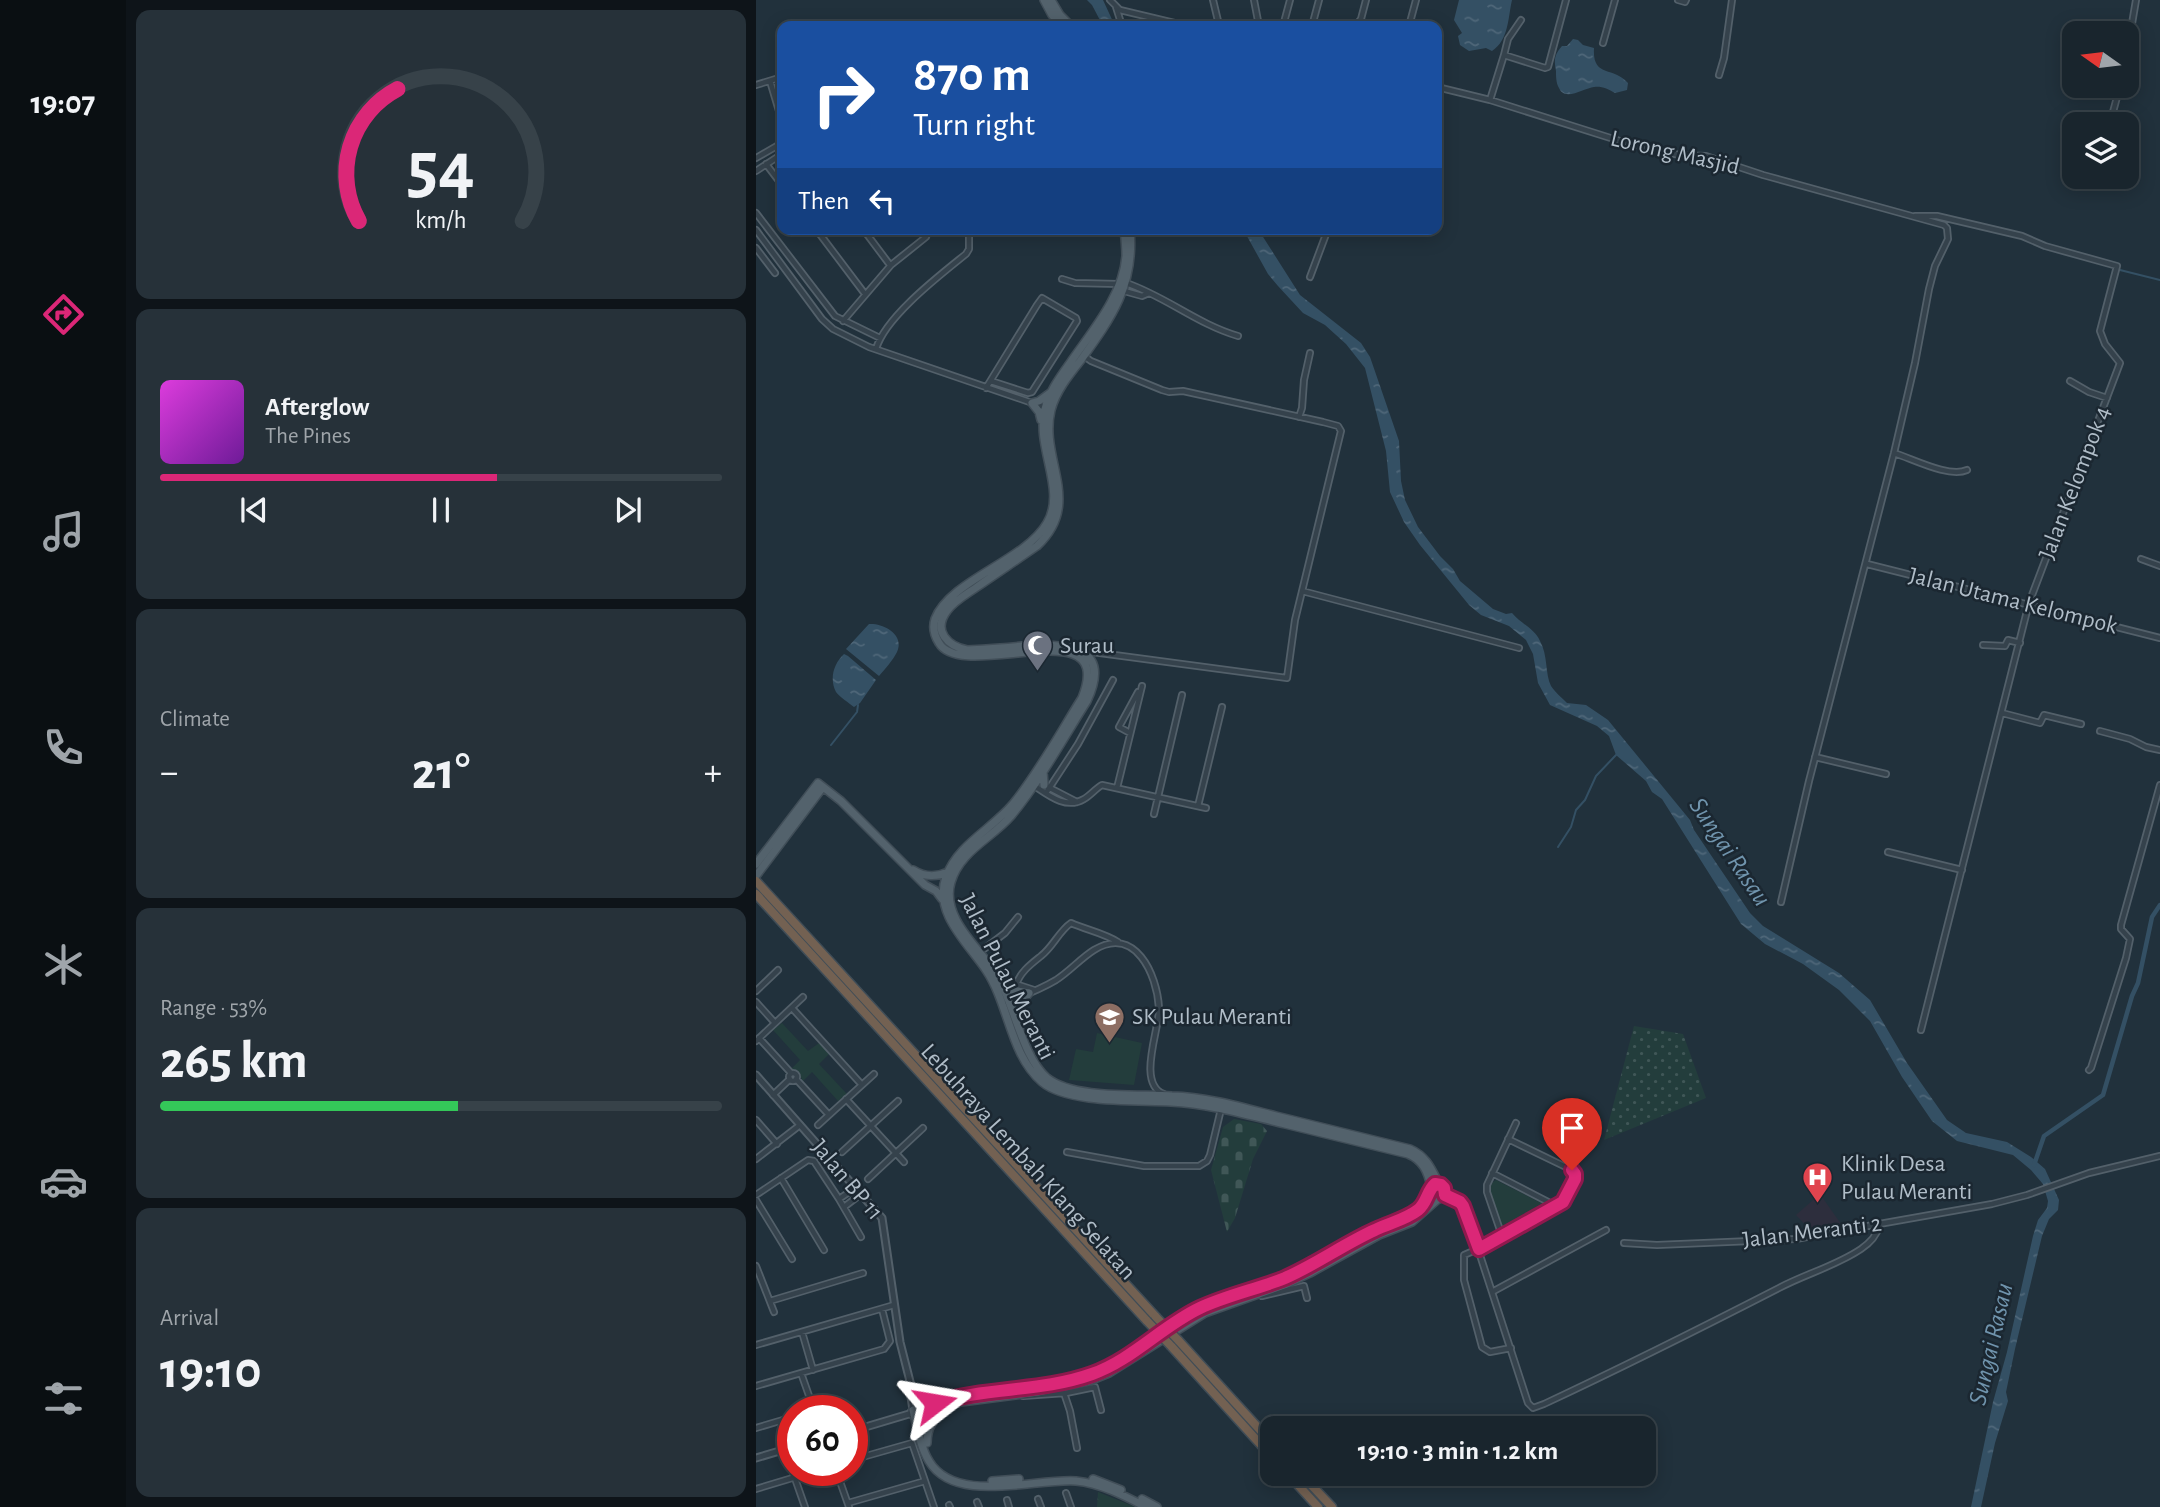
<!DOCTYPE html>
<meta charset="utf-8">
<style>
body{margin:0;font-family:"Alegreya Sans",sans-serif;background:#263139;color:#f1f3f6;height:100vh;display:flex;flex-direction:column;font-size:26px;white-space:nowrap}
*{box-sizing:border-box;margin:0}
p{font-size:23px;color:#9fa5aa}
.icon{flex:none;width:38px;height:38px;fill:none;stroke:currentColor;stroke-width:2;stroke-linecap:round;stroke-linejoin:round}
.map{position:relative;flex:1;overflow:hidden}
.drawer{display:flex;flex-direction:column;gap:10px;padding:10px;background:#0e1419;width:630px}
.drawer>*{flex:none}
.top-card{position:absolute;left:21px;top:21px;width:665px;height:214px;border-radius:14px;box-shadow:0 4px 18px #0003,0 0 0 2px #374249;background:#1a4fa0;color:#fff;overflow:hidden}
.needle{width:46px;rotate:284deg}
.fabs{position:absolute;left:1306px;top:21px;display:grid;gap:14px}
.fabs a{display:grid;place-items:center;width:77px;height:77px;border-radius:14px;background:#19252d;box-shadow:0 4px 18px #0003,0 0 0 2px #374249;font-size:35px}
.speed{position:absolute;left:21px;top:1395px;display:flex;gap:14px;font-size:35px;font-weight:700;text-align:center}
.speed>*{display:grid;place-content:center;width:91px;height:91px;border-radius:50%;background:#19252d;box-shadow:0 4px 18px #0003,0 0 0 2px #374249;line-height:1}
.speed .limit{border:10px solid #d22;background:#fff;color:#111}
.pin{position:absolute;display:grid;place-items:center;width:60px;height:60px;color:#fff;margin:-72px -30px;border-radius:50% 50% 50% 0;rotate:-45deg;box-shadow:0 0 7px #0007}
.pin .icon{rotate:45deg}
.me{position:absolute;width:77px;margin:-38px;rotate:76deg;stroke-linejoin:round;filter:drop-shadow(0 0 5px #0008)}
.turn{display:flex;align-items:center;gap:24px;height:147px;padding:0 21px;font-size:32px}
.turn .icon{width:91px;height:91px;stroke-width:2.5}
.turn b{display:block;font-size:49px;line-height:60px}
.then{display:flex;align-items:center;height:66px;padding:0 21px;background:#0003;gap:14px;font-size:26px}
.big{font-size:52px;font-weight:600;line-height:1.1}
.drawer .tile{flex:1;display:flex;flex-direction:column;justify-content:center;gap:10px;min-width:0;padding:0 24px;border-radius:14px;background:#263139}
.drawer .dial{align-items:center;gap:0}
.dial svg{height:182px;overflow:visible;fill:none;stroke:#374249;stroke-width:7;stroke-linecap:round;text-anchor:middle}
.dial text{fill:#f1f3f6;stroke:none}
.song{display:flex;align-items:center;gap:21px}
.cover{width:84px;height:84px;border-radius:10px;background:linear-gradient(135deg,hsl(300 70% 55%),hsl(280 70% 35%))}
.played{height:7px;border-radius:4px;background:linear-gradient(90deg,#db2777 60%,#374249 60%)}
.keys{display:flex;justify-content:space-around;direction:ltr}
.heat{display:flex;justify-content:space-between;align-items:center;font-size:38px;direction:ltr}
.charge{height:10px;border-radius:5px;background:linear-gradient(90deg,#34c759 53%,#374249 0)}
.trip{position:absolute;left:504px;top:1416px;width:396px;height:70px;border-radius:14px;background:#19252d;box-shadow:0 4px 18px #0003,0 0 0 2px #374249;font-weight:600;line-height:70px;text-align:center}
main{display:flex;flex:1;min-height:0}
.tab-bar{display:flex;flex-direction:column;width:126px;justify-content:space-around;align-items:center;background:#0a0f12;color:#9fa5aa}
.tab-bar .icon{width:49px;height:49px}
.tab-bar .active{color:#db2777}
.tab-bar b{font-size:32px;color:#f1f3f6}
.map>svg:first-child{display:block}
.medical{fill:#2d2e3d}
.grass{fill:url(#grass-dots)}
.forest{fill:url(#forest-firs)}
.cemetery{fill:url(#cemetery-stones)}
.green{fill:#233d3c}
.water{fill:url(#water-ripples)}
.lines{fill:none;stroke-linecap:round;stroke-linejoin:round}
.stream{stroke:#345064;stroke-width:2}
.canal{stroke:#345064;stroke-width:4.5}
.minor-casing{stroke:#53606a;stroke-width:8}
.tertiary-casing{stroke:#53606a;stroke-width:9}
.primary-casing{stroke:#414e58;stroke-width:10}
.motorway-casing{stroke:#404d57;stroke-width:11}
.minor{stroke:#35424c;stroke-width:4.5}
.tertiary{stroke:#35424c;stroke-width:5}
.primary{stroke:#53626c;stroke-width:7}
.motorway{stroke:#736152;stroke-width:8}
.motorway-bridge-casing{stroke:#404d57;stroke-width:11;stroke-linecap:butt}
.motorway-bridge{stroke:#736152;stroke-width:8}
.route-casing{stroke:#8e194d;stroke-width:18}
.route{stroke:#db2777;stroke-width:12}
.labels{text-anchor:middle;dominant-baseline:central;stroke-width:5;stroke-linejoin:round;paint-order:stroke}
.street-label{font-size:24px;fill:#b0bdc8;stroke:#1b2731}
.poi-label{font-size:24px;fill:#b0bdc8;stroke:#1b2731;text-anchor:start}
.water-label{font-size:26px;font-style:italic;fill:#7094ad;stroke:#1b2731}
</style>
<main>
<nav class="tab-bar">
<b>19:07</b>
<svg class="icon active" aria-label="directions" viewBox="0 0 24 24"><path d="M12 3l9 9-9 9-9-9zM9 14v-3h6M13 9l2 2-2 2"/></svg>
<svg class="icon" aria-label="music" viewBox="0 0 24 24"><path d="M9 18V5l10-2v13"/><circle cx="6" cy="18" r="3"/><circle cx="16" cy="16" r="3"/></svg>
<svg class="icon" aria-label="phone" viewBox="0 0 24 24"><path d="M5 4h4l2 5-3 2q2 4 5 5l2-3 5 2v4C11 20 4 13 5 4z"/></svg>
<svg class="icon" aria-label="climate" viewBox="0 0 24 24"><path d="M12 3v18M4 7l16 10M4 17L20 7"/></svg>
<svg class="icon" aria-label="car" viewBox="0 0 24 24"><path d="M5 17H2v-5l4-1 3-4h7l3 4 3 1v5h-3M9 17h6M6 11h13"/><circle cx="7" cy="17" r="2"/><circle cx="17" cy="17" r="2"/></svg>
<svg class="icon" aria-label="filters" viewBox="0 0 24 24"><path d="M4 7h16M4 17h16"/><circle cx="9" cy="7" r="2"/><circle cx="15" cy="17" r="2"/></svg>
</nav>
<section class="drawer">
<div class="tile dial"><svg viewBox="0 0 100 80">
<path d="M14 69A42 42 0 1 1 86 69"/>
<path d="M14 69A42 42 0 0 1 31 11" stroke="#db2777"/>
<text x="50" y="56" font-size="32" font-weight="700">54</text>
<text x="50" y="72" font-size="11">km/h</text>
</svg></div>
<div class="tile">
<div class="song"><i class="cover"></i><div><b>Afterglow</b><p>The Pines</p></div></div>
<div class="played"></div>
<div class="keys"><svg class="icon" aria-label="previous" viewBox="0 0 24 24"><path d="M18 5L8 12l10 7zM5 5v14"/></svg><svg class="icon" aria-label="pause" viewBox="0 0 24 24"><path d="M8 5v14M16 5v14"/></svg><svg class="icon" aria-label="next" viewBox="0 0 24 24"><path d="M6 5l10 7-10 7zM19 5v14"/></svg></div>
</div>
<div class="tile"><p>Climate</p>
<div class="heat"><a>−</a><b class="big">21°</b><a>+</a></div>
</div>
<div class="tile"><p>Range · 53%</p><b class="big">265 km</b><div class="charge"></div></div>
<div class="tile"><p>Arrival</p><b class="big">19:10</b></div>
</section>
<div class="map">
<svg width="1404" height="1507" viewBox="0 0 1404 1507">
<defs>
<pattern id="grass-dots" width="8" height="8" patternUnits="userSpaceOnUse" patternTransform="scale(1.75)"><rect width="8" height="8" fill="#233d3c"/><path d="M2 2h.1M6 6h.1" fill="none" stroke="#405757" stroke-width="1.8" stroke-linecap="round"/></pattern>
<pattern id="forest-firs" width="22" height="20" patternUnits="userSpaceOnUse" patternTransform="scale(1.75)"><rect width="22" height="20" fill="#233d3c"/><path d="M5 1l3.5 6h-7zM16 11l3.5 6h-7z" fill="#405757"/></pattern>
<pattern id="cemetery-stones" width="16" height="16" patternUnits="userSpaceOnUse" patternTransform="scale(1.75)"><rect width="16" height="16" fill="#233d3c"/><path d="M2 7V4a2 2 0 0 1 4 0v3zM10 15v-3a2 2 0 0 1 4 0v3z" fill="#405757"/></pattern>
<pattern id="water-ripples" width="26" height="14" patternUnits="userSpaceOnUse" patternTransform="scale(1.75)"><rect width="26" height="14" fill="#345064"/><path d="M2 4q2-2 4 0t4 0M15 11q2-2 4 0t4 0" fill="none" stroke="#4f6779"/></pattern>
</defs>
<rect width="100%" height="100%" fill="#21313c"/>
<path class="medical" d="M1064 1194 1085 1224 1054 1230 1040 1215Z"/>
<path class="grass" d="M878 1026 927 1034 950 1098 848 1140Z"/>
<path class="forest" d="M342 1492 379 1507H341Z"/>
<path class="cemetery" d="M478 1119 505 1124 511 1131 497 1159 479 1218 471 1232 455 1170 467 1127Z"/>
<path class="green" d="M26 1023 52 1051 63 1043 73 1054 63 1064 91 1094 82 1101 56 1072 47 1081 41 1071 35 1069 44 1060 17 1030Z
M341 1033 386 1043 378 1085 313 1080 320 1049 337 1052Z
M740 1180 789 1205 790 1210 751 1231 747 1230 732 1189 737 1182Z"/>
<path class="water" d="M331 0H347L359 26H347L336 5Z
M703 0H756C752 17 753 40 736 51L730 48 713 51 704 45 702 36 706 33 698 20Z
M817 39 822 40 827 45 838 48C836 78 857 66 872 83L871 90 859 93C852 89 846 86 838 87 828 88 809 102 803 88 800 83 800 76 800 71 798 60 798 55 806 46H811Z
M487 229H502L544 295 605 343 614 357 643 441 645 481 649 500 662 527 684 556 697 569 704 581 737 609 750 614 756 613C765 624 778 628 784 641 792 655 789 674 795 686 799 692 806 698 811 703L830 705 852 720 934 820 938 830 994 913 1007 926 1083 973 1114 1000 1151 1063 1191 1120 1210 1133 1251 1142 1275 1157 1289 1169 1303 1200 1302 1210 1293 1219 1286 1236 1259 1349 1250 1392 1252 1401 1239 1443 1225 1507H1215L1237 1402 1251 1352 1277 1236 1282 1220 1291 1208 1292 1201 1287 1184 1275 1170 1257 1155 1201 1141 1176 1121 1146 1077 1114 1021 1083 990 1047 964 1009 944 985 924 906 799 896 792 890 781 860 755 853 736 841 726 794 705 782 683 777 654 770 640 753 626 725 615 713 605 664 545 648 522 634 492 630 451 609 368 590 344 569 325 547 313 522 286 512 274Z
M113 624C127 623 149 634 141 652 137 660 129 669 123 676L90 649Z
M88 654 92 656 120 680 104 703 98 707C93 703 84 697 80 692 73 679 78 663 88 654Z"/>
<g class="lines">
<path class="stream" d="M1364 270 1404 280
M75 745 101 712 102 705
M802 847 815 827 820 810 829 800 840 776 860 755"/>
<path class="canal" d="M1278 1165 1288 1136 1347 1095 1376 996 1382 983 1396 917 1404 905"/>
<defs>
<path id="minor" d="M354 0 364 10 431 26
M457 0 463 25
M498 0 503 26
M922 0 929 2 930 0
M360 7 366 26
M527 26 534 0
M556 26 563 0
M599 26 605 19 610 0
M653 26 660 0
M847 43 859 0
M748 55 752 39 765 20
M1370 59 1380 0
M963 75 968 58 976 0
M14 81 26 121
M0 85 26 77
M681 87 734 100 864 141 923 155 950 156 1007 175 1188 225 1191 228 1192 239 1179 266 1173 289 1159 363 1138 453 1053 781 1025 902
M734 100 748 55 789 68 792 67 810 0
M1357 112 1364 86
M0 158 26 143
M10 164 26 185
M0 171 26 154
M0 213 79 316 124 338
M1159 216H1181L1266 236 1289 246 1361 266 1344 331 1349 344 1364 363 1273 603 1165 1030
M60 229 109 294
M107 229 134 265
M0 230 66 319 77 329 113 347 291 408
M112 235 120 229
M0 248 19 273
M554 277 572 229
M306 279 319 283 363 284
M370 283C409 296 441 324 482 336
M368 291 386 296 393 293
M87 321 135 265 170 237 173 229
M120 349C129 317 184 275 210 254L213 249V229
M328 356 335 361 406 390 413 392 427 391 567 422 582 426 585 431 539 620 531 678 336 652 330 654
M1314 381 1333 392 1351 398
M230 388 281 305 286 298 320 318 321 321 276 392 272 393 235 381
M543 417 546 408 548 380 554 353
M1138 453C1157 459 1193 478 1211 470
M1385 559 1404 566
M1111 564 1404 638
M546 591 763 648
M1227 645 1249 646 1252 640 1264 643
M1246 713 1284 723 1288 715 1325 724
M1344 731 1374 739 1390 747 1404 750
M374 733 363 727 382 692
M1059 757 1130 774
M277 785C292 795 310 810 328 799 335 795 339 789 346 785L450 808
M292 787 321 802
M361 788 386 686
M290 793 322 744 357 680
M442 806 466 707
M398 814 426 695
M1132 852 1206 870
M224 952 249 933 262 917
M250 981 278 990
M260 985C264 972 275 964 285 956 297 947 303 931 315 923 331 930 348 933 362 942
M0 991 22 970
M0 1002 19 1023
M251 1002C267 996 285 989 300 980 314 971 325 958 338 950 379 925 401 974 403 1008 404 1028 380 1084 408 1094
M36 1008 106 1085
M3 1038 35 1073
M0 1041 47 997
M1333 1070 1335 1068 1370 958 1374 939 1365 929V925L1404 785
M33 1077a4 4 0 1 1 8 0a4 4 0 1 1-8 0Z
M40 1079 73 1115
M17 1095 34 1079
M90 1099 148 1162
M0 1120 21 1144
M62 1125 118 1074
M752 1139 816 1170 819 1174V1179L807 1202 729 1246 708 1255V1280L726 1347 734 1352 755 1348
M86 1152 142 1101
M311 1152 388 1166H443L451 1161 454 1155 465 1109
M0 1159 44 1125
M736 1173 800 1206
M25 1178 68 1250
M112 1179 167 1128
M0 1195 52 1160 58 1161 83 1199 105 1237
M689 1195 704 1203 710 1212 772 1403 777 1408 788 1404C867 1367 945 1328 1023 1288 1049 1274 1080 1266 1105 1249 1115 1242 1120 1236 1124 1225
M83 1199 99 1188
M0 1200 36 1259
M88 1207 105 1194
M746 1236 731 1192V1185L760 1123
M868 1243 901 1245 1040 1239 1061 1235 1236 1204 1271 1195 1333 1173 1404 1156
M0 1266 18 1312
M736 1292 850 1230
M506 1296 548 1286 551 1298
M14 1301 107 1273
M46 1332 57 1370
M0 1345 138 1305
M45 1373 57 1407 56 1410
M0 1386 128 1349 134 1341 126 1309
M308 1393 314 1411 321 1448
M267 1396 310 1393 339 1387 345 1410
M0 1428 37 1417
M29 1450 49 1507
M96 1460 156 1443 178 1507
M80 1470 93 1507
M0 1489 63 1470
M310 1493 315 1507
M282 1499 285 1507
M251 1500 253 1507
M221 1502 223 1507
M92 1503 169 1481
M193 1505 194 1507"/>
<path id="tertiary" d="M0 1075 126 1218 144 1342 161 1409
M154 1391 157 1410 155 1412
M96 1431 153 1414 158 1415
M0 1458 37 1447"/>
<path id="primary" d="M288 0 296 15 306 26
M295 0 304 15 315 26
M368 229C369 238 370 247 370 256 367 296 336 331 314 363 304 377 293 392 289 409 279 447 311 490 291 523 269 561 194 580 179 619 176 628 178 635 183 643 207 684 362 607 326 698 304 733 283 772 257 804 236 829 201 845 190 877 177 913 212 943 230 970 253 1004 254 1055 286 1082 312 1104 382 1100 415 1102 455 1104 491 1115 529 1124 570 1134 611 1144 652 1154 667 1160 672 1172 675 1187
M374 229C379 285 356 317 325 360 313 375 300 391 295 410 283 460 328 502 281 546 261 560 241 573 221 587 211 594 198 601 191 611 176 631 192 646 211 650 230 649 248 648 266 646 307 644 358 643 331 701 307 739 284 781 255 816 235 839 204 851 195 882 185 915 219 945 237 969 258 999 265 1056 291 1078 317 1099 382 1094 416 1096 451 1097 485 1107 520 1116 564 1127 609 1138 654 1149 670 1156 675 1168 683 1184
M285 420 283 412 276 403 283 401 294 393
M287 771 288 785
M0 864 62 783 85 801 169 885 180 891 186 899
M157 870C168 877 181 877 192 872
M0 876 67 787
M246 980 256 990 273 993
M261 1017 262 1007 273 993
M158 1415 205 1402 282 1392 333 1381 353 1373 449 1313 528 1285 554 1273 623 1235 656 1222 681 1200
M171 1443C171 1427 178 1418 190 1409
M337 1479 365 1490
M236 1481 263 1479
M386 1499 401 1507
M390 1507C369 1496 344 1483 320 1481 279 1478 199 1505 173 1461 164 1447 161 1426 157 1410L197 1397 226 1392 281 1387 312 1380 352 1367 446 1307 527 1279 553 1267 620 1229 652 1216 669 1204 674 1189 679 1184 685 1185 689 1190 687 1197 683 1199H677L674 1194"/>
<path id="motorway" d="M0 881 400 1317
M0 894 391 1321
M422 1340 516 1443
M415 1346 516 1457
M532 1474 562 1507
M545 1474 576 1507"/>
</defs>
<use href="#minor" class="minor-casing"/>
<use href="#tertiary" class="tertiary-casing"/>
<use href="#primary" class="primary-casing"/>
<use href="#motorway" class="motorway-casing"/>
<use href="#minor" class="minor"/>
<use href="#tertiary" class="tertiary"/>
<use href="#primary" class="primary"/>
<use href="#motorway" class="motorway"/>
<defs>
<path id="motorway-bridge" d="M400 1317 422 1340
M391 1321 415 1346"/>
</defs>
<use href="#motorway-bridge" class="motorway-bridge-casing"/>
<use href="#motorway-bridge" class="motorway-bridge"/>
</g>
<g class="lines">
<defs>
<path id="route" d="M179 1403C231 1387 286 1392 336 1374 376 1360 406 1326 444 1308 472 1295 502 1289 529 1278 561 1264 588 1244 619 1230 633 1223 649 1220 662 1210 671 1203 671 1191 679 1184L685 1185 688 1188 689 1195 704 1202 707 1206 723 1249 807 1202 819 1179V1174L816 1170"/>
</defs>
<use href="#route" class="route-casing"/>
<use href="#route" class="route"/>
</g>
<defs>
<symbol id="mosque-pin" viewBox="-11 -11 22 30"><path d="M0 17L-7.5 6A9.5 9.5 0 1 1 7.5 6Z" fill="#6b7280" stroke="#1b2731"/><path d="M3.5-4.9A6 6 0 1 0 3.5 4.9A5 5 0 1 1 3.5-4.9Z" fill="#fff"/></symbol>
<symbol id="school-pin" viewBox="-11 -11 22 30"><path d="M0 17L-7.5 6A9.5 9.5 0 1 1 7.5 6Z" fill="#8d6e63" stroke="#1b2731"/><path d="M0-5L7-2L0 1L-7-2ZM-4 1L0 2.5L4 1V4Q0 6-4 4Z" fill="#fff"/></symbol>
<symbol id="hospital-pin" viewBox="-11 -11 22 30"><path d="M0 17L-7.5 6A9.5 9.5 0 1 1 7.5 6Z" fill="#e0444e" stroke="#1b2731"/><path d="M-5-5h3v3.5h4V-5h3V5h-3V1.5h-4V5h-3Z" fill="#fff"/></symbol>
</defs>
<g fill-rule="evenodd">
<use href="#mosque-pin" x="264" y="628" width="35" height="47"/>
<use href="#school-pin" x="336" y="1000" width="35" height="47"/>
<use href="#hospital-pin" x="1044" y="1160" width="35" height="47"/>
</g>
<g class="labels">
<g class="street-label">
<text transform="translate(919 153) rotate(13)">Lorong Masjid</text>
<text transform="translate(1319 483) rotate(-69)">Jalan Kelompok 4</text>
<text transform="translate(1257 601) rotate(14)">Jalan Utama Kelompok</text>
<text transform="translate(251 977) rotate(63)">Jalan Pulau Meranti</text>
<text transform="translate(272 1162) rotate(48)">Lebuhraya Lembah Klang Selatan</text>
<text transform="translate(91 1180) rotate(50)">Jalan BP 11</text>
<text transform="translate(1056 1232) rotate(-7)">Jalan Meranti 2</text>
</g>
<g class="poi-label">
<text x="304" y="646">Surau</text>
<text x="376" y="1017">SK Pulau Meranti</text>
<text x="1085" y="1164">Klinik Desa<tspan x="1085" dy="28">Pulau Meranti</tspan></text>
</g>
<g class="water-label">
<text transform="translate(974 852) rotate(56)">Sungai Rasau</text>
<text transform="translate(1235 1344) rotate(-77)">Sungai Rasau</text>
</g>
</g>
</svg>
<div class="fabs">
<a><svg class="needle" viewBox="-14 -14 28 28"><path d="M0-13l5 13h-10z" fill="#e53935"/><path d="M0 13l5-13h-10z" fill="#9fa5aa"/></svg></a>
<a><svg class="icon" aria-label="layers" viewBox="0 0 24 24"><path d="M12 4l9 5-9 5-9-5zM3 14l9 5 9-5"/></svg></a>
</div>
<div class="speed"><div class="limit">60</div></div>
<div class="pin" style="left:816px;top:1170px;background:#d93025"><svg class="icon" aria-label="arrive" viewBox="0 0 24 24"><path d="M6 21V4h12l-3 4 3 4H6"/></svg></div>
<svg class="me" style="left:179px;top:1403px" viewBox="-20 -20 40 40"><path d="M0-17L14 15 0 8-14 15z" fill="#db2777" stroke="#fff" stroke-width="4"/></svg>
<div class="trip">19:10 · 3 min · 1.2 km</div>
<div class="top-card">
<div class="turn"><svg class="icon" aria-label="right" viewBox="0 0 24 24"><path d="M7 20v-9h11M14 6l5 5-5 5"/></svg><div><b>870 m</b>Turn right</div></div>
<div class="then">Then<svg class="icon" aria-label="left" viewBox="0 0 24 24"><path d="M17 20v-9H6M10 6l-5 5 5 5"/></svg></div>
</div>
</div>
</main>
